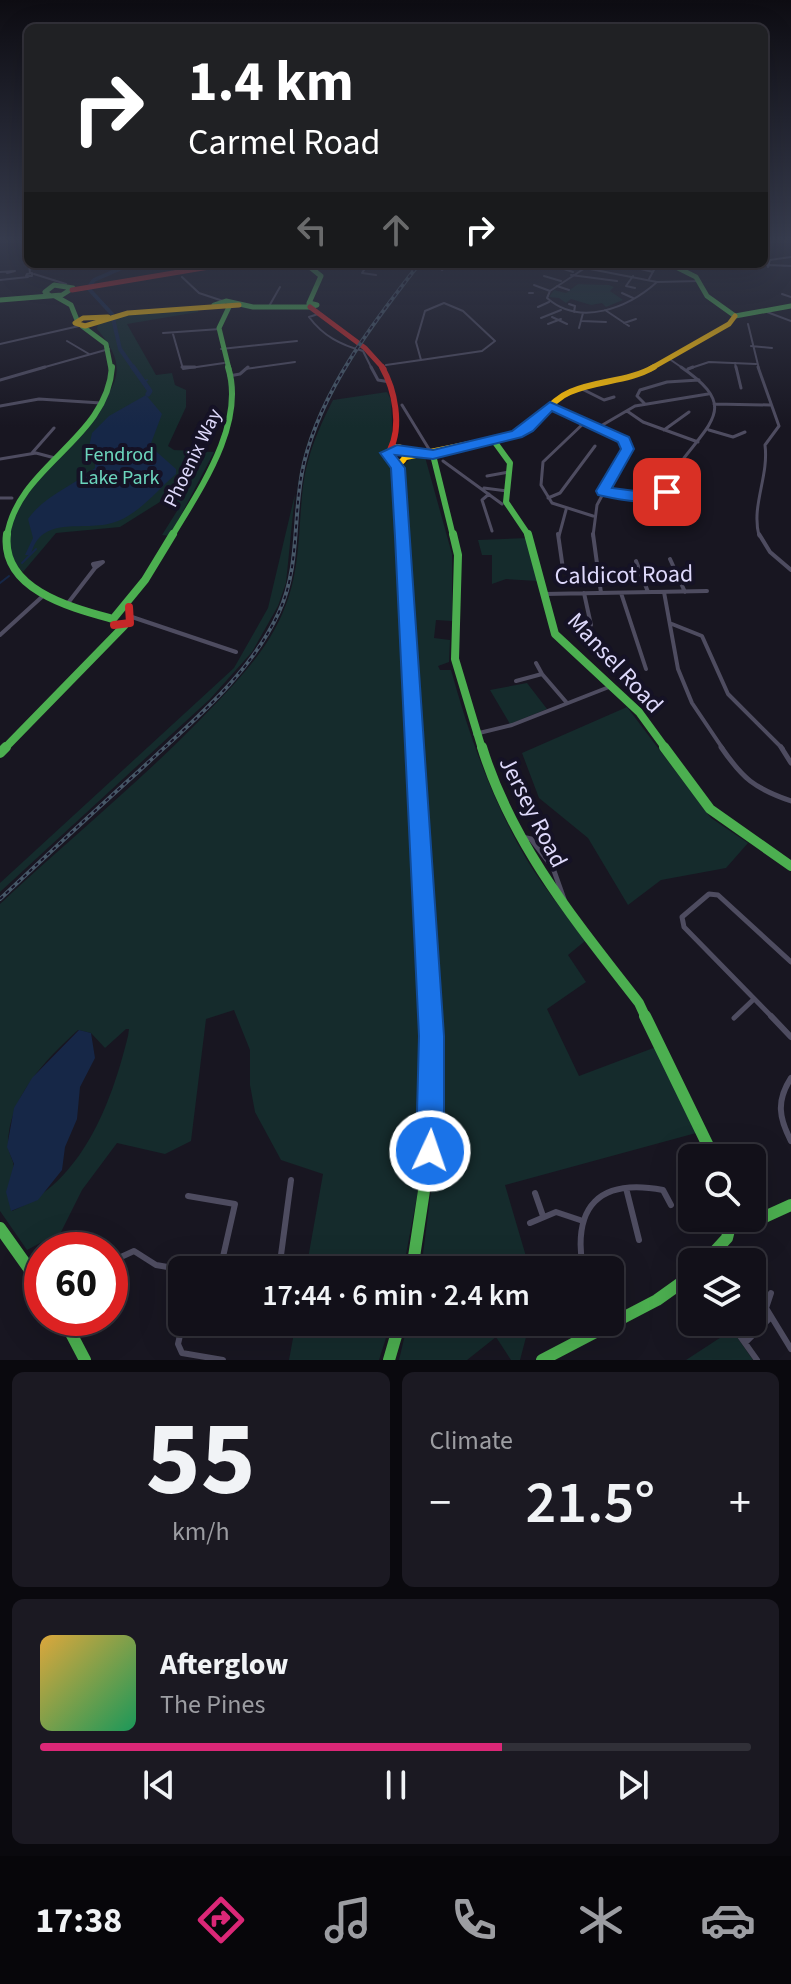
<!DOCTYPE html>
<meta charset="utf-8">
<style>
body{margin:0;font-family:"Source Sans 3",sans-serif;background:#1b1922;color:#f1f3f6;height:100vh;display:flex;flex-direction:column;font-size:30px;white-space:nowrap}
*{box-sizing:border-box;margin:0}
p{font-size:26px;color:#9c9da2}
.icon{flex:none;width:44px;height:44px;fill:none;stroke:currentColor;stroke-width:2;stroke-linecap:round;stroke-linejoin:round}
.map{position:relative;height:1360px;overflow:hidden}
.drawer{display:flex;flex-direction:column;gap:12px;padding:12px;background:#0a090e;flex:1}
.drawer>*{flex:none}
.top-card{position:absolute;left:24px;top:24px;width:744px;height:244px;border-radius:12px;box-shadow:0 8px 32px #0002,0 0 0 2px #313038;background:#202124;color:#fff;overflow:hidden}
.controls{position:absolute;left:678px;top:1144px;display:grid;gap:16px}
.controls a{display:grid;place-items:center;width:88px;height:88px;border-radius:12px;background:#121019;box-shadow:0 8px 32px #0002,0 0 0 2px #313038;font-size:40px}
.speed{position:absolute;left:24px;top:1232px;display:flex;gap:16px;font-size:40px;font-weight:700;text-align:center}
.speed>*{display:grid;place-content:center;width:104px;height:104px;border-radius:50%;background:#121019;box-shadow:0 8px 32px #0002,0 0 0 2px #313038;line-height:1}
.speed .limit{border:12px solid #d22;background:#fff;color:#111}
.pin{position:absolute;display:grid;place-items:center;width:68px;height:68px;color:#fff;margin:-34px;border-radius:16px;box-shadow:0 4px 12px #0006}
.me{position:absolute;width:88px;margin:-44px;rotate:3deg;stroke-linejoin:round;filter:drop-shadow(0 0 6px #0008)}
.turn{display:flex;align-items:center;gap:28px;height:168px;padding:0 32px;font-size:36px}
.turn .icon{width:104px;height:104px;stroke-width:2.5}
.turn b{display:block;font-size:56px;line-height:68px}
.lanes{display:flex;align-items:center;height:76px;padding:0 32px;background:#0003;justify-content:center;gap:40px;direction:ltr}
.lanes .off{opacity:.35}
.big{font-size:60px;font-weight:600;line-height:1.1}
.drawer .tile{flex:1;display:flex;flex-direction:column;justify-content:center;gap:12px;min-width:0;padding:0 28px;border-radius:12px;background:#1b1922}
.drawer .dial{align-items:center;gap:0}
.dial b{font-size:104px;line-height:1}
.song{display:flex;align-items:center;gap:24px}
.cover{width:96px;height:96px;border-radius:12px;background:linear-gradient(135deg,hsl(40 70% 55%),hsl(150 70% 35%))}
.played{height:8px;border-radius:4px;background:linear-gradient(90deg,#db2777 65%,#313038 65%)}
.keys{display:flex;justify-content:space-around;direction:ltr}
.heat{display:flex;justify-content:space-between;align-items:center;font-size:44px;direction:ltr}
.drawer .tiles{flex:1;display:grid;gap:12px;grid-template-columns:1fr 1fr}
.tile:last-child{grid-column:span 2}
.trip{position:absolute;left:168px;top:1256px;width:456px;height:80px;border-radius:12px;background:#121019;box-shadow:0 8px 32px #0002,0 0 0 2px #313038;font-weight:600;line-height:80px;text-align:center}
.dock{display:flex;height:128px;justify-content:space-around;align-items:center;background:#07060a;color:#9c9da2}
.dock .icon{width:56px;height:56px}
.dock .active{color:#db2777}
.dock b{font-size:36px;color:#f1f3f6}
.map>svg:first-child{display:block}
.green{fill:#152b2c;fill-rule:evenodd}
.water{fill:#162747}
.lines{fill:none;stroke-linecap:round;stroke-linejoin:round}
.stream{stroke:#162747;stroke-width:2}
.river-far1{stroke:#162747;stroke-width:4}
.river{stroke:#162747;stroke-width:5}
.street-far4{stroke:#4e4c60;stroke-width:2}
.street-far3{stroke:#4e4c60;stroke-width:3}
.street-far2{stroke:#4e4c60;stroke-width:4}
.street-far1{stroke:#4e4c60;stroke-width:5}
.street{stroke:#4e4c60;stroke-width:6}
.fast-far4{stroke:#4caf50;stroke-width:5}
.fast-far3{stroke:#4caf50;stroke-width:6}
.fast-far2{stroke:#4caf50;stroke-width:8}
.fast-far1{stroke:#4caf50;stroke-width:10}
.fast{stroke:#4caf50;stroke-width:12}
.slow-far1{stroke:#ffc107;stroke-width:5}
.slow{stroke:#ffc107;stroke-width:6}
.jam-far2{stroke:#c62828;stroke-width:5}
.jam-far1{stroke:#c62828;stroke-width:6}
.jam{stroke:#c62828;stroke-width:8}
.rail-casing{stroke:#475868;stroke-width:4}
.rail{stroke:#151225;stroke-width:2;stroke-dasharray:4;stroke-linecap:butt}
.route{fill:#1a73e8;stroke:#114b97;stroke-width:2}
.labels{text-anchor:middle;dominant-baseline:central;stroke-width:8;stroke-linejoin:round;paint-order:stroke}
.far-park-label{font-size:20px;fill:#6cd5bd;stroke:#151225}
.far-street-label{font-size:20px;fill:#ded9fb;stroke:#151225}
.street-label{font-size:24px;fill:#ded9fb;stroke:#151225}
</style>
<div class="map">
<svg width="791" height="1360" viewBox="0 0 791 1360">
<rect width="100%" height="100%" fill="#181621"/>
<path class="green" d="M578 284 609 285 614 287 610 291 623 300 606 307 602 303 591 305 571 299 566 303 559 298 549 297 554 290 566 293Z
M198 309V312L127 324 156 375 172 373 175 385 186 390V407L168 446 174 450 214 452 170 536 162 535 177 511 163 500 120 527 56 533 23 572C15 565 12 556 9 546 0 503 39 479 65 453 74 444 79 433 87 423 115 386 132 370 97 329L98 323 127 314Z
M387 392 391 400 393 444 383 455 393 466 399 516 426 1072 417 1196 403 1270H306L323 1174 281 1160 255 1112 250 1085V1050L234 1010 206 1019 191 1141 165 1154 117 1143 82 1190 61 1232 27 1250 0 1211V904C65 843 135 786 198 722 230 689 265 655 283 612 301 571 298 529 303 486 307 455 319 427 333 400ZM126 1029H129L128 1036C111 1105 82 1182 12 1211 5 1190 13 1188 14 1169 14 1160 8 1153 8 1145 8 1098 45 1060 78 1030L91 1033 105 1048Z
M425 457 452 554V621L436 620 434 638 450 640 449 662 438 666 440 670H451C469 735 492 801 527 860 544 888 566 914 585 941L568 955 586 982 547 1009 579 1076 656 1047 696 1133 505 1185 530 1270H421L437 1143 439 1037 400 469 411 458Z
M295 494 286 583 278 606 252 652 210 699 0 892V883L234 668 268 608Z
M529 538 538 581 506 579 492 584V555H482L478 540Z
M527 683 547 709 510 724 490 690Z
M627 707 711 818 748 843 726 868 661 880 628 905 588 838 539 798 522 753Z
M296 1322H391L379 1360H289Z
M408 1322H530L520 1360H511L496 1337 467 1360H399Z
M732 1330 753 1360H686Z"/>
<path class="water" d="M146 395 162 414 150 446 176 469V474C158 489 141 512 118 521 87 534 41 512 31 555H25L33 538 28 519C46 494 72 487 95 468V457L89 447 92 433 109 416Z
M79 1030 91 1033 95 1058 80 1087 77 1119 65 1147 62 1170 38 1200 11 1211 6 1192 14 1164 7 1147 14 1108 32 1078Z"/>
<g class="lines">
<path class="stream" d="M143 383 147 380
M22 563 36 549
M0 583 9 576"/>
<path class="river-far1" d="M131 264 94 280 88 288 112 314 120 349 134 369"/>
<path class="river" d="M133 367 150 391 148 394"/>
<path class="street-far4" d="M25 237 28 257
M29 264 30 273
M368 264 362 273 376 275
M473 264 525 268 543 264
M549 264 573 272
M604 264 611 266
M745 264 791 266
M569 267 574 264
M633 267 653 272
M768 267 770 260 791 257
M585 268 657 282C628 308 580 327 547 298L550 291Z
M442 270 447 264
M0 272 15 271 7 273
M32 273V276H26L27 274Z
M34 274 66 284
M571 275 617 281
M544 276 561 281
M633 276 626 286 635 288
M182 277 199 293 223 301
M649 279 655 268
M0 280 28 277
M657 282 700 281
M534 285 550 291
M557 286 569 290
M529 293H533
M622 293 633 298
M782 294 791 297
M444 303 463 311 495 341 482 351 421 360 416 342 425 311Z
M569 304 575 306 574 312
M538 307 549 302
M268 308 280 287
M605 310 629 326
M767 312 791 321
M318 314 309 317C323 336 341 345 363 351L372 369
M552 317 567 324
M541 318 561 310
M582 321 606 322
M624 323 636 319
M548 324 561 319
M748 324 759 369
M579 328 583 313
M163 333 220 329
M173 334 183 369 224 363
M67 341 89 354
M0 344 79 326
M751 346 772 348
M221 349 297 341
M668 358 684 369
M735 363 736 369
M386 365 421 360
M38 369 109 349
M245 369 295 362
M688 369 709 362 756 364"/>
<path class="street-far3" d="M182 367H195
M371 367 378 380 390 382
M736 367 741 388
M758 367 779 426 765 445C769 477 751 505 759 536
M688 369 693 367
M229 376 240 374 248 367
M0 380 45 367
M582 389 604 400 614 397
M645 404 637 396 640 390 667 382 699 380
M714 404 770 405
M402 405 432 454
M550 405 615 434 624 440 627 449 597 505 593 536
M0 406 39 399 101 403
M627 411 643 422 698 442
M585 422 543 462 541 485 552 503 593 516
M599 427 635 406 708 394
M664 430 689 412
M709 430 733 437 745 432
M32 453 54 428
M0 459 36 453 55 458
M443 461 502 504
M487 476 509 472
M641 481 660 460 682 461
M484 488 507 491
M603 491 652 498 667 492C672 481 677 468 684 458 715 418 735 404 681 367
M489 494 482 500 492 531
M0 498H12
M548 498 560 493 595 446
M559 536 566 510"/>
<path class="street-far2" d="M558 534 563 569
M593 534 601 593
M759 534 770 552 791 570
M670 559 685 592
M636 561 648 592
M103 562 95 568 93 564Z
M640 571H658
M664 592 678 669 692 703 723 749
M584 593 591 625
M621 593 646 669
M544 594 707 591
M68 603 95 568
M132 617 236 652
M672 624 702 636 728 694 783 749
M0 635 44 595
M536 663 542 674
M516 681 542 674 567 703
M475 734 512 725 609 687"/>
<path class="street-far1" d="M721 747C743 779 754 788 791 801
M781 747 791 763
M522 837 531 839 553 868 564 899
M734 1018 754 999
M773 1018 684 927 682 917 709 894 718 895 791 962"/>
<path class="street" d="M771 1016 791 1037
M791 1078C776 1101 779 1118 791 1141
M626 1188 639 1240
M535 1193 543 1216
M188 1196 235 1204 220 1270
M530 1223 556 1212 580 1220
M110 1262 134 1251 156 1265 185 1270
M279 1270 291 1180
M583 1270C572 1206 599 1178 663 1190L671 1205
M771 1293 766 1308 791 1349
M183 1322 178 1344 182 1353 223 1360
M730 1322 757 1360
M745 1343 770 1318"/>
<path class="fast-far4" d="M306 264 321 276 309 303
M670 264 696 277 707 296 735 316
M55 296 71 305 77 320
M0 300 62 295 73 288 54 285 45 292 49 295
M309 303 317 305 309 307Z
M214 305 226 301 253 307H308
M735 316 791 306
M82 326 106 344 111 369
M229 369 219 328 229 307"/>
<path class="fast-far3" d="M494 441 510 463 506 502 529 536
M433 455 453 536
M394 461 398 468 403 536
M7 536C18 465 107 440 112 367
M172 536C200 489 246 424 228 367"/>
<path class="fast-far2" d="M7 534C0 590 73 608 113 619
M403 534 414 749
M453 534 458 555 455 659 482 749
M528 534 555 634 639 712 666 749
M113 619 145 580 173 534
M4 749 124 626"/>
<path class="fast-far1" d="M414 747 429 1018
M482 747C512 845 577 923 639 1003L646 1018
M664 747 710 809 791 866
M0 753 6 747"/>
<path class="fast" d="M645 1016 714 1158
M741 1218 760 1219 791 1205
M0 1228 42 1287
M705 1262 727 1238 732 1218
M412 1270 430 1151 433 1092 429 1016
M63 1318 85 1360
M389 1360 400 1322
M542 1360 657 1300 692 1275"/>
<path class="slow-far1" d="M108 317 83 318 75 323 85 326 128 313 239 305
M650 369 729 324 735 316"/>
<path class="slow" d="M389 455a8 8 0 1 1 16 0a8 8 0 1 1-16 0Z
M406 457 517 434C539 425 548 401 570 392 597 380 628 382 654 367"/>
<path class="jam-far2" d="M72 290 227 264
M310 307 365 348 384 369"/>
<path class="jam-far1" d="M382 367C395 390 402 426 390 450"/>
<path class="jam" d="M114 625 130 623 129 607"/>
<defs>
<path id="rail" d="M0 899C46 856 92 813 139 771 190 723 249 677 279 612 301 565 292 512 304 463 322 389 373 323 419 264"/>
</defs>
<use href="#rail" class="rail-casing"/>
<use href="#rail" class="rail"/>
</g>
<linearGradient id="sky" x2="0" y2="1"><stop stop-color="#0d0c12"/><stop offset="0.56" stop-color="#373c4e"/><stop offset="1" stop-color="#373c4e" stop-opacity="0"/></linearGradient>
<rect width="791" height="427" fill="url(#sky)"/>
<path class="route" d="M550 402 629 437 634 449 612 488 651 493 667 488 674 492C655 508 620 500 598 495L596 491 621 449 618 442 552 411 533 431 522 437 433 459 395 455 405 468 444 1036V1151L439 1160 430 1165 420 1160 416 1151 419 1036 395 537 391 468 380 453 397 445 433 450 512 431Z"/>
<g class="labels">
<g class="far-park-label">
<text x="119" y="455">Fendrod<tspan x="119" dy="23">Lake Park</tspan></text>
</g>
<g class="far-street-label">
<text transform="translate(193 458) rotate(-64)">Phoenix Way</text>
</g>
<g class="street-label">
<text transform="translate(624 575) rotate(-1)">Caldicot Road</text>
<text transform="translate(615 663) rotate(47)">Mansel Road</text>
<text transform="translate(533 812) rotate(63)">Jersey Road</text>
</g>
</g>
</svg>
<div class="controls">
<a><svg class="icon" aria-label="search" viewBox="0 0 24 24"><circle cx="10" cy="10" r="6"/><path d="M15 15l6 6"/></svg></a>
<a><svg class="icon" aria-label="layers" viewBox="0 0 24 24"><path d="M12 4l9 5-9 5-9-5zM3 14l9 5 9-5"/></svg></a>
</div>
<div class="speed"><div class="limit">60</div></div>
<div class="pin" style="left:667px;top:492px;background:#d93025"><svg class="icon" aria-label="arrive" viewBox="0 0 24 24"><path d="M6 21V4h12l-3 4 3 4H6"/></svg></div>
<svg class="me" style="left:430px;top:1151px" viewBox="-20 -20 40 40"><circle r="17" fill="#1a73e8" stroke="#fff" stroke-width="3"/><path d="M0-11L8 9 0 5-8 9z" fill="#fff"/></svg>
<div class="trip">17:44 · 6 min · 2.4 km</div>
<div class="top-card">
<div class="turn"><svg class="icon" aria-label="right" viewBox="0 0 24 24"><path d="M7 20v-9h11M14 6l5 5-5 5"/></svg><div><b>1.4 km</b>Carmel Road</div></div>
<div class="lanes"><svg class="icon off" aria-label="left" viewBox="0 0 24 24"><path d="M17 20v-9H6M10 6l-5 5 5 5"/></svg><svg class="icon off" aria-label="ahead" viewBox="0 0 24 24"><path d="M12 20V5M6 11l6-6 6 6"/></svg><svg class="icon" aria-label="right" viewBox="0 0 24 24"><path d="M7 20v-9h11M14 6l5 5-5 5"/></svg></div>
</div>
</div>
<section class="drawer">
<div class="tiles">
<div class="tile dial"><b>55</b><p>km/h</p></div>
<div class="tile"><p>Climate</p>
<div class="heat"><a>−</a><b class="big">21.5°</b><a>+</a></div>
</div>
<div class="tile">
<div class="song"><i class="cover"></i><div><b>Afterglow</b><p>The Pines</p></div></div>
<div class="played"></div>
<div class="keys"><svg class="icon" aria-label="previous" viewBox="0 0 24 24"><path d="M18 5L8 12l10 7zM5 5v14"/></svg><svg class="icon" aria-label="pause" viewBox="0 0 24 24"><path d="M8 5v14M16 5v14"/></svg><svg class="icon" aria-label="next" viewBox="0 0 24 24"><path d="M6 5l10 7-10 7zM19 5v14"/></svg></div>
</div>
</div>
</section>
<nav class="dock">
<b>17:38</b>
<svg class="icon active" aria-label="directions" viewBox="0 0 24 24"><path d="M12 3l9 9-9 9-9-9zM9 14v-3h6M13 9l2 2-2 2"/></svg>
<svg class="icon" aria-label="music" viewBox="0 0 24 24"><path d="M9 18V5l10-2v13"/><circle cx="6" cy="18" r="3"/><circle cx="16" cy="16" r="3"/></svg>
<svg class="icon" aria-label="phone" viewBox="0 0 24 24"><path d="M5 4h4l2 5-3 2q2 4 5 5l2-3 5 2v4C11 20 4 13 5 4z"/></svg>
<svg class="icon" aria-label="climate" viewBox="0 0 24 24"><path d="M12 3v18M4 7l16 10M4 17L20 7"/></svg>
<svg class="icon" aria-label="car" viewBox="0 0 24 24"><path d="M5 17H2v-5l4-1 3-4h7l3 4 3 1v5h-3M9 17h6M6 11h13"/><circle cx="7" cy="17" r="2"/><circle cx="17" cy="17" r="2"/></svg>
</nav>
